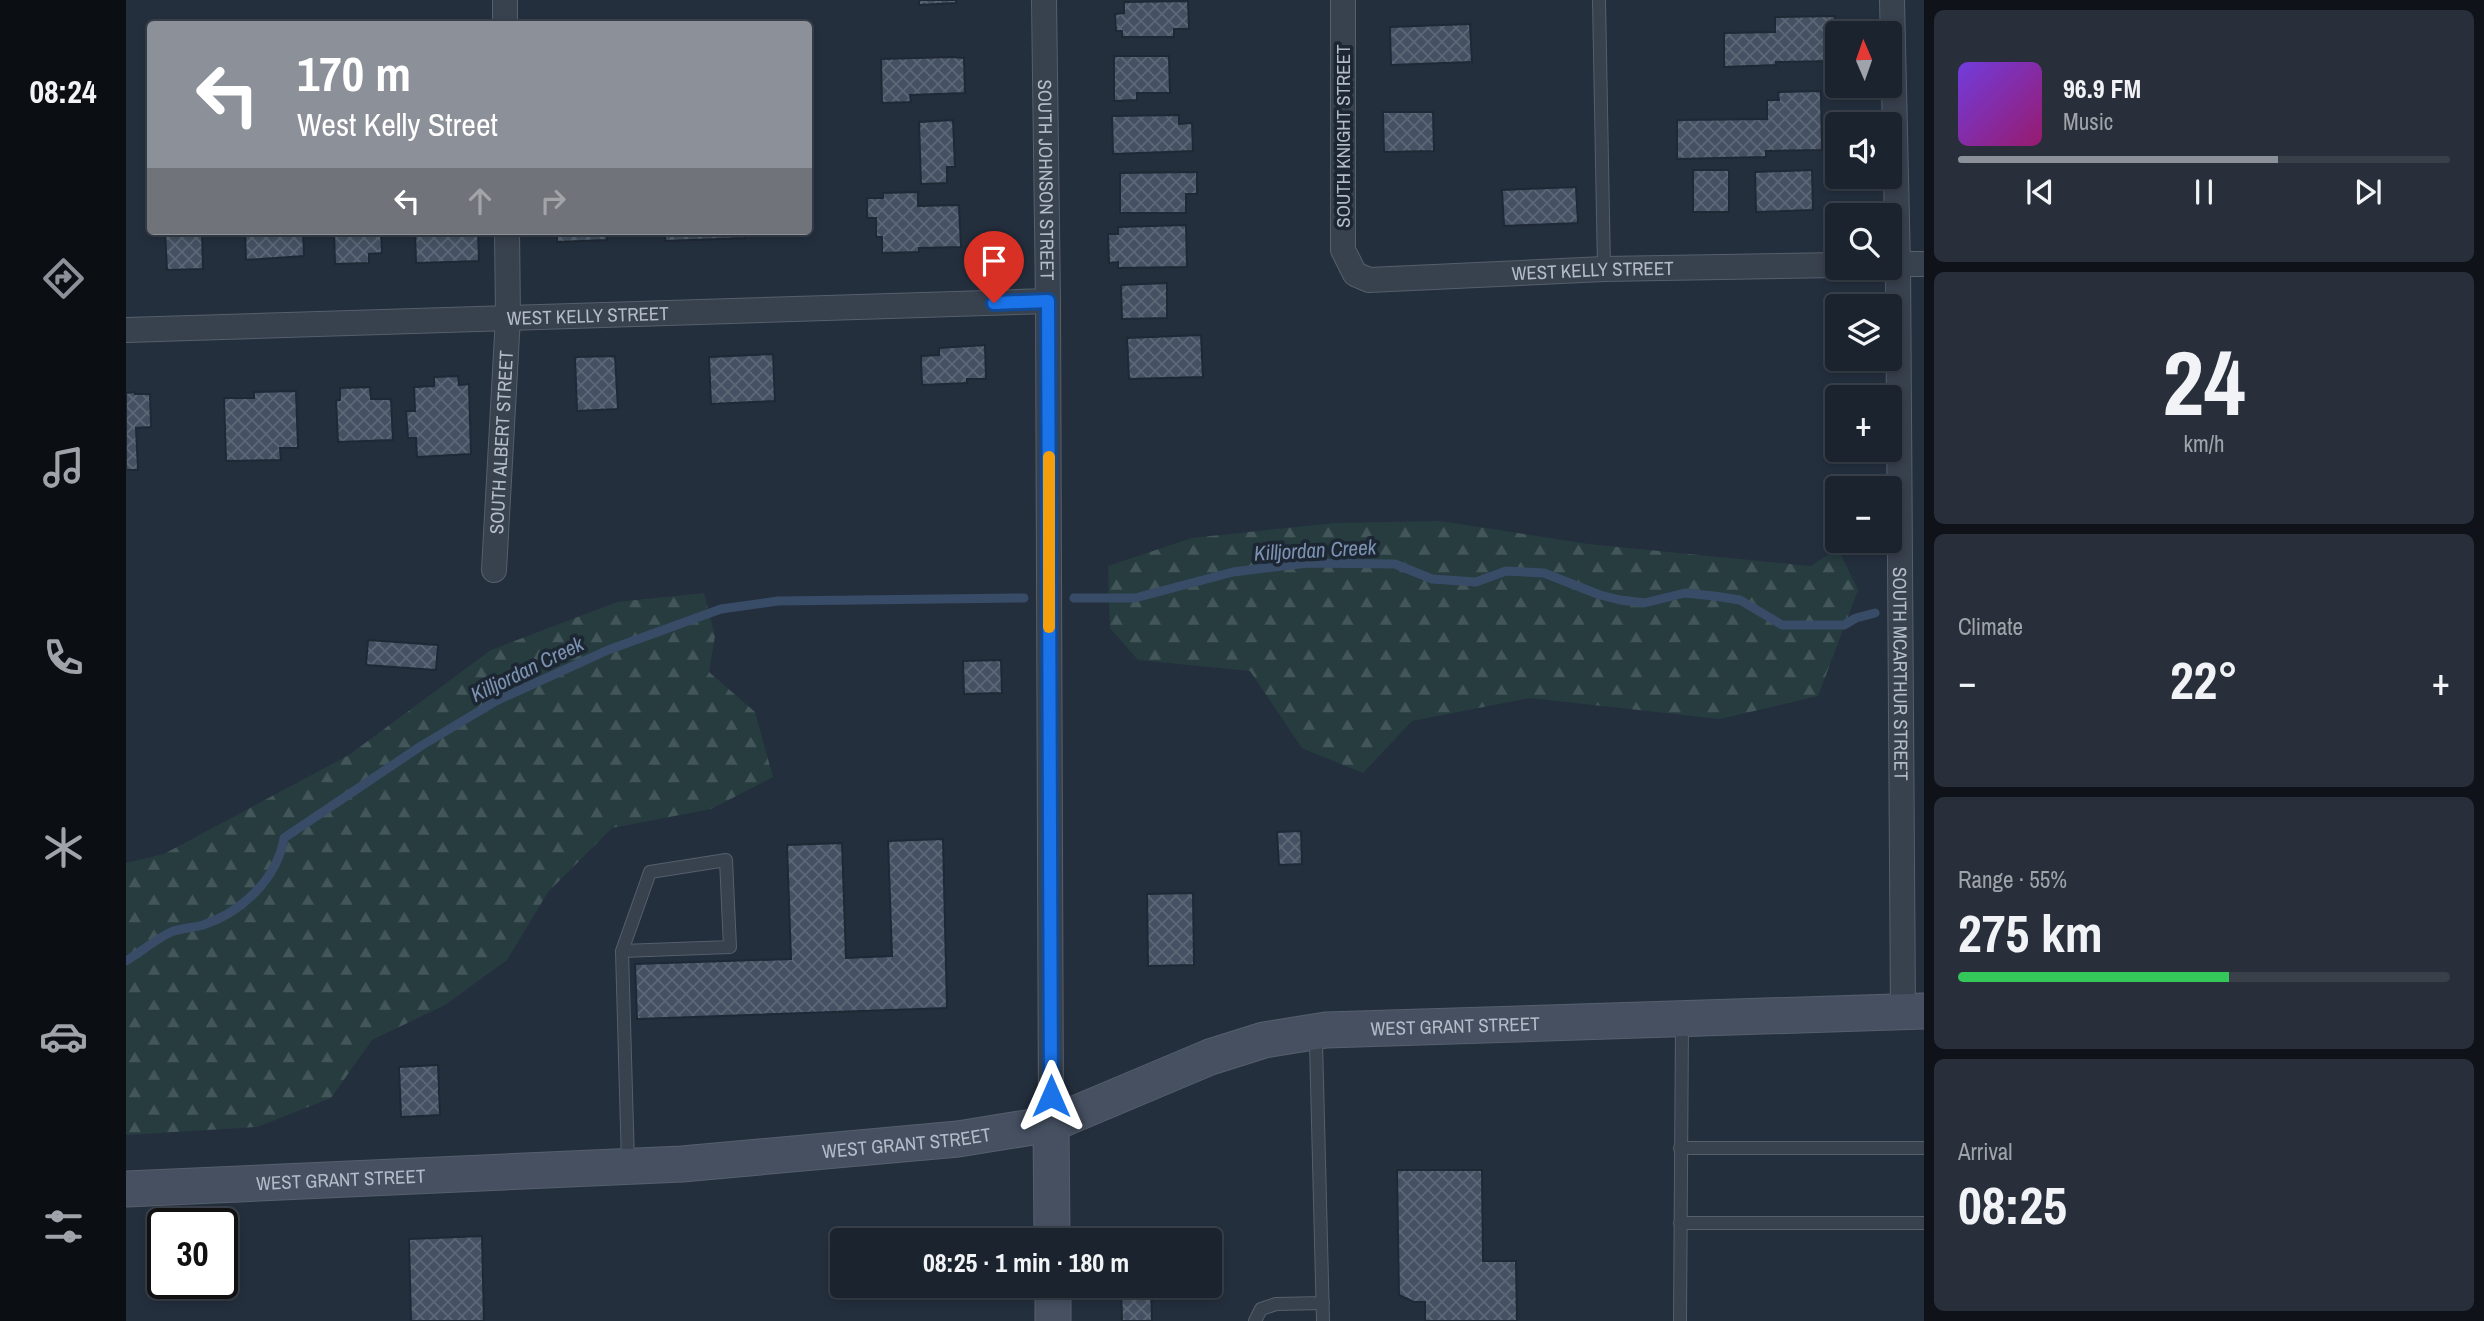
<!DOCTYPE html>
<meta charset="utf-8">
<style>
body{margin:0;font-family:"Archivo Narrow",sans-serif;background:#282f3a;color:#f1f3f6;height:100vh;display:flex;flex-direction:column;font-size:26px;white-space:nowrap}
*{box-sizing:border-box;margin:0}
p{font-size:23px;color:#a0a4aa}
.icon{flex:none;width:38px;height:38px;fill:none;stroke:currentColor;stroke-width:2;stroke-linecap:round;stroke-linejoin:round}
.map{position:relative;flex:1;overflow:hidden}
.sheet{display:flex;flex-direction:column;gap:10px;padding:10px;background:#0f1319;width:560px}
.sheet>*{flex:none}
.hud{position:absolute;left:21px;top:21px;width:665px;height:214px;border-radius:7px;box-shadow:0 4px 10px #0003,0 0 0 2px #39404a;background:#8c9099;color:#fff;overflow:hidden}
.needle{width:46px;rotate:358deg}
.controls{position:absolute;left:1699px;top:21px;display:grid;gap:14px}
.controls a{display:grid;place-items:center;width:77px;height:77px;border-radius:7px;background:#1b232e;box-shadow:0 4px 10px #0003,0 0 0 2px #39404a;font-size:35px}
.speed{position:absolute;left:21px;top:1208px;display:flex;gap:14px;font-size:35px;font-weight:700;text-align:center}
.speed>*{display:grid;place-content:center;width:91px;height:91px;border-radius:50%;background:#1b232e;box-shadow:0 4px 10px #0003,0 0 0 2px #39404a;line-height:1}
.speed .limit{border:4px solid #111;border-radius:10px;background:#fff;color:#111}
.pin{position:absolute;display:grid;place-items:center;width:60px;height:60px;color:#fff;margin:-72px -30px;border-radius:50% 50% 50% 0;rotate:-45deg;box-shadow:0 0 7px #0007}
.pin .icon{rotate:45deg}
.me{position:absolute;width:77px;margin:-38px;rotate:0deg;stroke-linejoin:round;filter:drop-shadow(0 0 5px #0008)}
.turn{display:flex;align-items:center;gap:24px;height:147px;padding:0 35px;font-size:32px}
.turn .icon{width:91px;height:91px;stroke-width:2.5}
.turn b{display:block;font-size:49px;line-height:60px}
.lanes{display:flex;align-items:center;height:66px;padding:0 35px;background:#0003;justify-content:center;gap:35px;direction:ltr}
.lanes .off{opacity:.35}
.big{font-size:52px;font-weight:700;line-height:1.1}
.sheet .tile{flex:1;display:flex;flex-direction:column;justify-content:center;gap:10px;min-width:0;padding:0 24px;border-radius:10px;background:#282f3a}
.sheet .dial{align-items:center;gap:0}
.dial b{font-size:91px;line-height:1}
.song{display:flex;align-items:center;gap:21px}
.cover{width:84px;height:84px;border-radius:10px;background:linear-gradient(135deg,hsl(260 70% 55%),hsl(320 70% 35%))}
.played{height:7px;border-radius:4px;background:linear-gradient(90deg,#8c9099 65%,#39404a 65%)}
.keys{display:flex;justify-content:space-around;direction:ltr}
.heat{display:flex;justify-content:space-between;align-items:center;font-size:38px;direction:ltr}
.charge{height:10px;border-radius:5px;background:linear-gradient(90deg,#34c759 55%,#39404a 0)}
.trip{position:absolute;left:704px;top:1228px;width:392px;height:70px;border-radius:7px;background:#1b232e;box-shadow:0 4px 10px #0003,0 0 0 2px #39404a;font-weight:700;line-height:70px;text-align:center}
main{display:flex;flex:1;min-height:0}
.tabs{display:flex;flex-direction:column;width:126px;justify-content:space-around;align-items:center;background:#0b0e12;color:#a0a4aa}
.tabs .icon{width:49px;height:49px}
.tabs .current{color:#8c9099}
.tabs b{font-size:32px;color:#f1f3f6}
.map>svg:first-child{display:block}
.forest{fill:url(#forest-firs)}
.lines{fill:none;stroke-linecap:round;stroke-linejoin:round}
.stream{stroke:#394c67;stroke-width:9}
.building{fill:url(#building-cross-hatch);stroke:#1f2835;stroke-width:2}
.lane-casing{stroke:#565f6c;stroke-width:14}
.street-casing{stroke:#565f6c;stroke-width:26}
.secondary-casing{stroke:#565f6c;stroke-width:37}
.lane{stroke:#38414e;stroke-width:12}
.street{stroke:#38414e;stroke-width:24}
.secondary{stroke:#465061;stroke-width:35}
.route-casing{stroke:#114b97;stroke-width:18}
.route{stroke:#1a73e8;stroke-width:12}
.slow{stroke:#f59e0b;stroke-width:12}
.labels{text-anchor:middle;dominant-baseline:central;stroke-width:7;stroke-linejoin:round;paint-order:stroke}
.street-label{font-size:19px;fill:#b4bcc9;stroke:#1d2633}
.water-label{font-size:21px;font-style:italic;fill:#7c92b1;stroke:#1d2633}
</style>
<main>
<nav class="tabs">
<b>08:24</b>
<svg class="icon current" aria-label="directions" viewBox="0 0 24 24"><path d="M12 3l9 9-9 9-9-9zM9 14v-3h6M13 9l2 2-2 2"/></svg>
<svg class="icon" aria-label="music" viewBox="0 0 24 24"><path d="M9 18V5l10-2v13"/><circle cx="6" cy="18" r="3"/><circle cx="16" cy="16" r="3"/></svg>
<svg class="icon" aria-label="phone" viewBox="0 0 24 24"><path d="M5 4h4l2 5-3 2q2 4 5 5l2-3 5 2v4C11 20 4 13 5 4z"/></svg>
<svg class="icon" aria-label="climate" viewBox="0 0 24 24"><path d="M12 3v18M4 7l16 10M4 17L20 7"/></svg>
<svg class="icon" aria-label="car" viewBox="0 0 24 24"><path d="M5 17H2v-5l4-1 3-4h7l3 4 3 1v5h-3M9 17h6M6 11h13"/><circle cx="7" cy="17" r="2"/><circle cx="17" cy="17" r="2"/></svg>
<svg class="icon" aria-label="filters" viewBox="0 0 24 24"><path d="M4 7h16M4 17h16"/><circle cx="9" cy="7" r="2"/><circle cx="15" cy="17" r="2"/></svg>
</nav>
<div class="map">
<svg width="1798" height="1321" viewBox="0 0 1798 1321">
<defs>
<pattern id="forest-firs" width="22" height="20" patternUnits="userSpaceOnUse" patternTransform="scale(1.75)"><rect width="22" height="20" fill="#263c3f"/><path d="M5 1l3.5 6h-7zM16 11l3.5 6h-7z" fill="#435659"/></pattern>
<pattern id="building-cross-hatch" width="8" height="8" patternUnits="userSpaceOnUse" patternTransform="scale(1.75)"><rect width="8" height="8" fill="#455162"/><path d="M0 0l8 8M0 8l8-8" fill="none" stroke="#5d6877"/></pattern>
</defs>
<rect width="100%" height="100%" fill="#242f3e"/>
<path class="forest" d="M1314 521 1462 544 1685 566 1712 548 1732 590 1692 696 1594 719 1404 698 1286 721 1237 773 1176 748 1124 671 1012 660 984 628 982 566 1066 538 1209 523Z
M578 593 589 636 583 672 629 712 647 777 585 809 486 828 422 892 381 960 319 1005 246 1040 205 1098 131 1127 0 1135V863L38 854 223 755 365 650 491 602Z"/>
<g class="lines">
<path class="stream" d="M948 598H1009L1107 572 1182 563 1269 564 1306 579 1350 582 1380 571 1418 573 1474 595 1494 600 1518 603 1559 593 1588 596 1614 600 1656 625H1718L1730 618 1749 613
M0 961C15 952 30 939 45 932 55 928 67 928 77 925 116 912 151 879 158 838L295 746 370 701 482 650 595 609 652 601 898 598"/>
</g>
<path class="building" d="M793 0H830V3L793 5Z
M1062 1 1063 29H1048V37H996V31H990L989 14 998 13V2Z
M1709 16 1710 61 1650 62V65L1598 67V33L1649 32V17Z
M1344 24 1346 62 1265 65 1264 27Z
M988 56H1043L1044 93H1011V100L988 101Z
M826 57 838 58 839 93 784 95 785 102 756 103 755 59Z
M1695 91 1696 150 1640 151V157L1551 159V120L1641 119V100H1653L1652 92Z
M1257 112H1307L1308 151 1258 152Z
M1053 115V124L1066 123 1067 151 987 154 986 116Z
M827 120 829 167H821V183L795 184 793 122Z
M1567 170H1603V212H1567Z
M1686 170 1687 210 1630 212 1629 172Z
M1071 172V194H1060V213H994V173Z
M1450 187 1452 223 1378 226 1376 190Z
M792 192V206L833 205 835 247 793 248V252L756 253V237H750V218H741V198H757V193Z
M1060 225 1061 267 992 268V262L983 263 982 234H992V227Z
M39 231H76L77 269 41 270Z
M119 231H177L178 256 120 260Z
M208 231H255L256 253 243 254V263L209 264Z
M289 231H352L353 261 290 263Z
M431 231H480L481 240 431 242Z
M539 231H619V238L539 241Z
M1041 283V318L996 319 995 285Z
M1075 335 1077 377 1003 379 1001 338Z
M859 345 860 379H841V383L796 385 795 356 813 355V348Z
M647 354 649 401 585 404 583 357Z
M489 356 492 409 451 411 449 357Z
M332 376 333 385 343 384 345 454 291 457 290 438H282L280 411H289L288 387 308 386V377Z
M244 387 245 399H265L267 440 212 442 210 400H214V388Z
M170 391 172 448H154L155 460 100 461 98 398H128V392Z
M9 392V394H24L25 427 10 428 12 470H0V393Z
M242 640 312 645 310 670 240 665Z
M875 660 876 693 838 694 837 661Z
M1175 831 1176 864 1153 865 1151 832Z
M817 839 821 1008 511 1019 509 964 665 959 661 845 716 843 720 958 766 956 762 841Z
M1067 893 1068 965 1022 966 1021 894Z
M312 1065 314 1115 275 1117 273 1067Z
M1271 1170H1356L1357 1261H1390L1391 1321H1299V1302H1288L1273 1295Z
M356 1236 358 1321H285L283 1239Z
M995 1286H1025L1026 1321H996Z"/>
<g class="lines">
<defs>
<path id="lane" d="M1473 0 1478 269
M496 951 604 947 600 860 524 872 496 951 502 1163
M1187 1035 1190 1042 1197 1321
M1554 1148H1798
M1554 1223H1798
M1129 1321 1135 1309 1150 1304 1197 1303
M1554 1321 1556 1022"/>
<g id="street">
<path d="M379 0V24"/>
<path id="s1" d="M918 0 922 301 925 1124"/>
<path id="s2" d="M1217 0V250L1229 274 1243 280 1478 269 1712 265"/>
<path id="s3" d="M1766 0 1772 264 1777 1012"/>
<path d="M1764 264H1798"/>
<path id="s4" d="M0 330 922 301"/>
<path id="s5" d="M368 570 382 317 381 231"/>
</g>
<g id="secondary">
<path d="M925 1124 926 1241"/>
<path id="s6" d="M0 1189 556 1164 832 1139 925 1124 1084 1057 1138 1040 1200 1030 1798 1011"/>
<path d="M927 1286V1321"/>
</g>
</defs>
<use href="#lane" class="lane-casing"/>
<use href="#street" class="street-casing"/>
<use href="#secondary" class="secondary-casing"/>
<use href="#lane" class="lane"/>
<use href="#street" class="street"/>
<use href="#secondary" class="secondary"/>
</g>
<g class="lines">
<defs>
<path id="route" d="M868 303 922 301 925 1096"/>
</defs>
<use href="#route" class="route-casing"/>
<use href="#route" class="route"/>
<path class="slow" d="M923 457V627"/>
</g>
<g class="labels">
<g class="street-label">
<text transform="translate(1217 136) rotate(-90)">SOUTH KNIGHT STREET</text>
<text stroke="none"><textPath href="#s1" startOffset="180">SOUTH JOHNSON STREET</textPath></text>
<text stroke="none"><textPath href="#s2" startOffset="516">WEST KELLY STREET</textPath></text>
<text stroke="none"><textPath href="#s4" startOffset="462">WEST KELLY STREET</textPath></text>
<text stroke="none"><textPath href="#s5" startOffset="128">SOUTH ALBERT STREET</textPath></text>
<text stroke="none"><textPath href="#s3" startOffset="674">SOUTH MCARTHUR STREET</textPath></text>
<text stroke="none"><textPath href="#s6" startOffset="1349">WEST GRANT STREET</textPath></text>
<text stroke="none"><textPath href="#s6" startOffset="782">WEST GRANT STREET</textPath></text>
<text stroke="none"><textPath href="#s6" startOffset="215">WEST GRANT STREET</textPath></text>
</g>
<g class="water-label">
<text transform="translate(1189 550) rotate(-3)">Killjordan Creek</text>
<text transform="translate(401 669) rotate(-26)">Killjordan Creek</text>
</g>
</g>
</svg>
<div class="controls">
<a><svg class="needle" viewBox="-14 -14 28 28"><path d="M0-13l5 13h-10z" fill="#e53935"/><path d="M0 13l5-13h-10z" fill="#a0a4aa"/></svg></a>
<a><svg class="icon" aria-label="sound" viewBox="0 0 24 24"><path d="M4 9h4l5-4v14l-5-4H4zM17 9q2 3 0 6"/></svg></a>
<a><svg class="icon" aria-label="search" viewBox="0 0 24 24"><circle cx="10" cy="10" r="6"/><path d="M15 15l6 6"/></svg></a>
<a><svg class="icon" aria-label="layers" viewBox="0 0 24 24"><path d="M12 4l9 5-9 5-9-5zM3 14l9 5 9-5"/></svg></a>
<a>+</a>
<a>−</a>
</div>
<div class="speed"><div class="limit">30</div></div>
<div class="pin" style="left:868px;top:303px;background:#d93025"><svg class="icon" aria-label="arrive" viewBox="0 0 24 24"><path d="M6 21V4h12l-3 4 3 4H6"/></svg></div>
<svg class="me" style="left:925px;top:1096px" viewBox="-20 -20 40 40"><path d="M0-17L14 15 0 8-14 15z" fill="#1a73e8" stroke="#fff" stroke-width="4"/></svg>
<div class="trip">08:25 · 1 min · 180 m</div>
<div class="hud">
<div class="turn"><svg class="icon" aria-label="left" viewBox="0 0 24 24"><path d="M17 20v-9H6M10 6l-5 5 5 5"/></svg><div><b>170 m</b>West Kelly Street</div></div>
<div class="lanes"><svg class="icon" aria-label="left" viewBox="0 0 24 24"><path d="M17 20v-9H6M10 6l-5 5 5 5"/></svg><svg class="icon off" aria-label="ahead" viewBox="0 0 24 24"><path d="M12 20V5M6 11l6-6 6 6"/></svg><svg class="icon off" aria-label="right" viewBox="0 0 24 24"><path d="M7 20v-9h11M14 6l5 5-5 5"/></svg></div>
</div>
</div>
<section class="sheet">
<div class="tile">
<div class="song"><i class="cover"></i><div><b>96.9 FM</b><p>Music</p></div></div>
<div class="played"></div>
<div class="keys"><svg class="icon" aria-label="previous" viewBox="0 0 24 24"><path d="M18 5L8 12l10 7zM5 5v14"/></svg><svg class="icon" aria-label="pause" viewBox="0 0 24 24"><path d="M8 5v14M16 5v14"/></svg><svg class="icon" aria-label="next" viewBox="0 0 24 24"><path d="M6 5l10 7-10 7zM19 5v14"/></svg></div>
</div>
<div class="tile dial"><b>24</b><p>km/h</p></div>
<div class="tile"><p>Climate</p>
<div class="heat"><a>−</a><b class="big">22°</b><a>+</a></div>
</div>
<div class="tile"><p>Range · 55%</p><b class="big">275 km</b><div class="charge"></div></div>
<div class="tile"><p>Arrival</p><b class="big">08:25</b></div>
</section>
</main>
